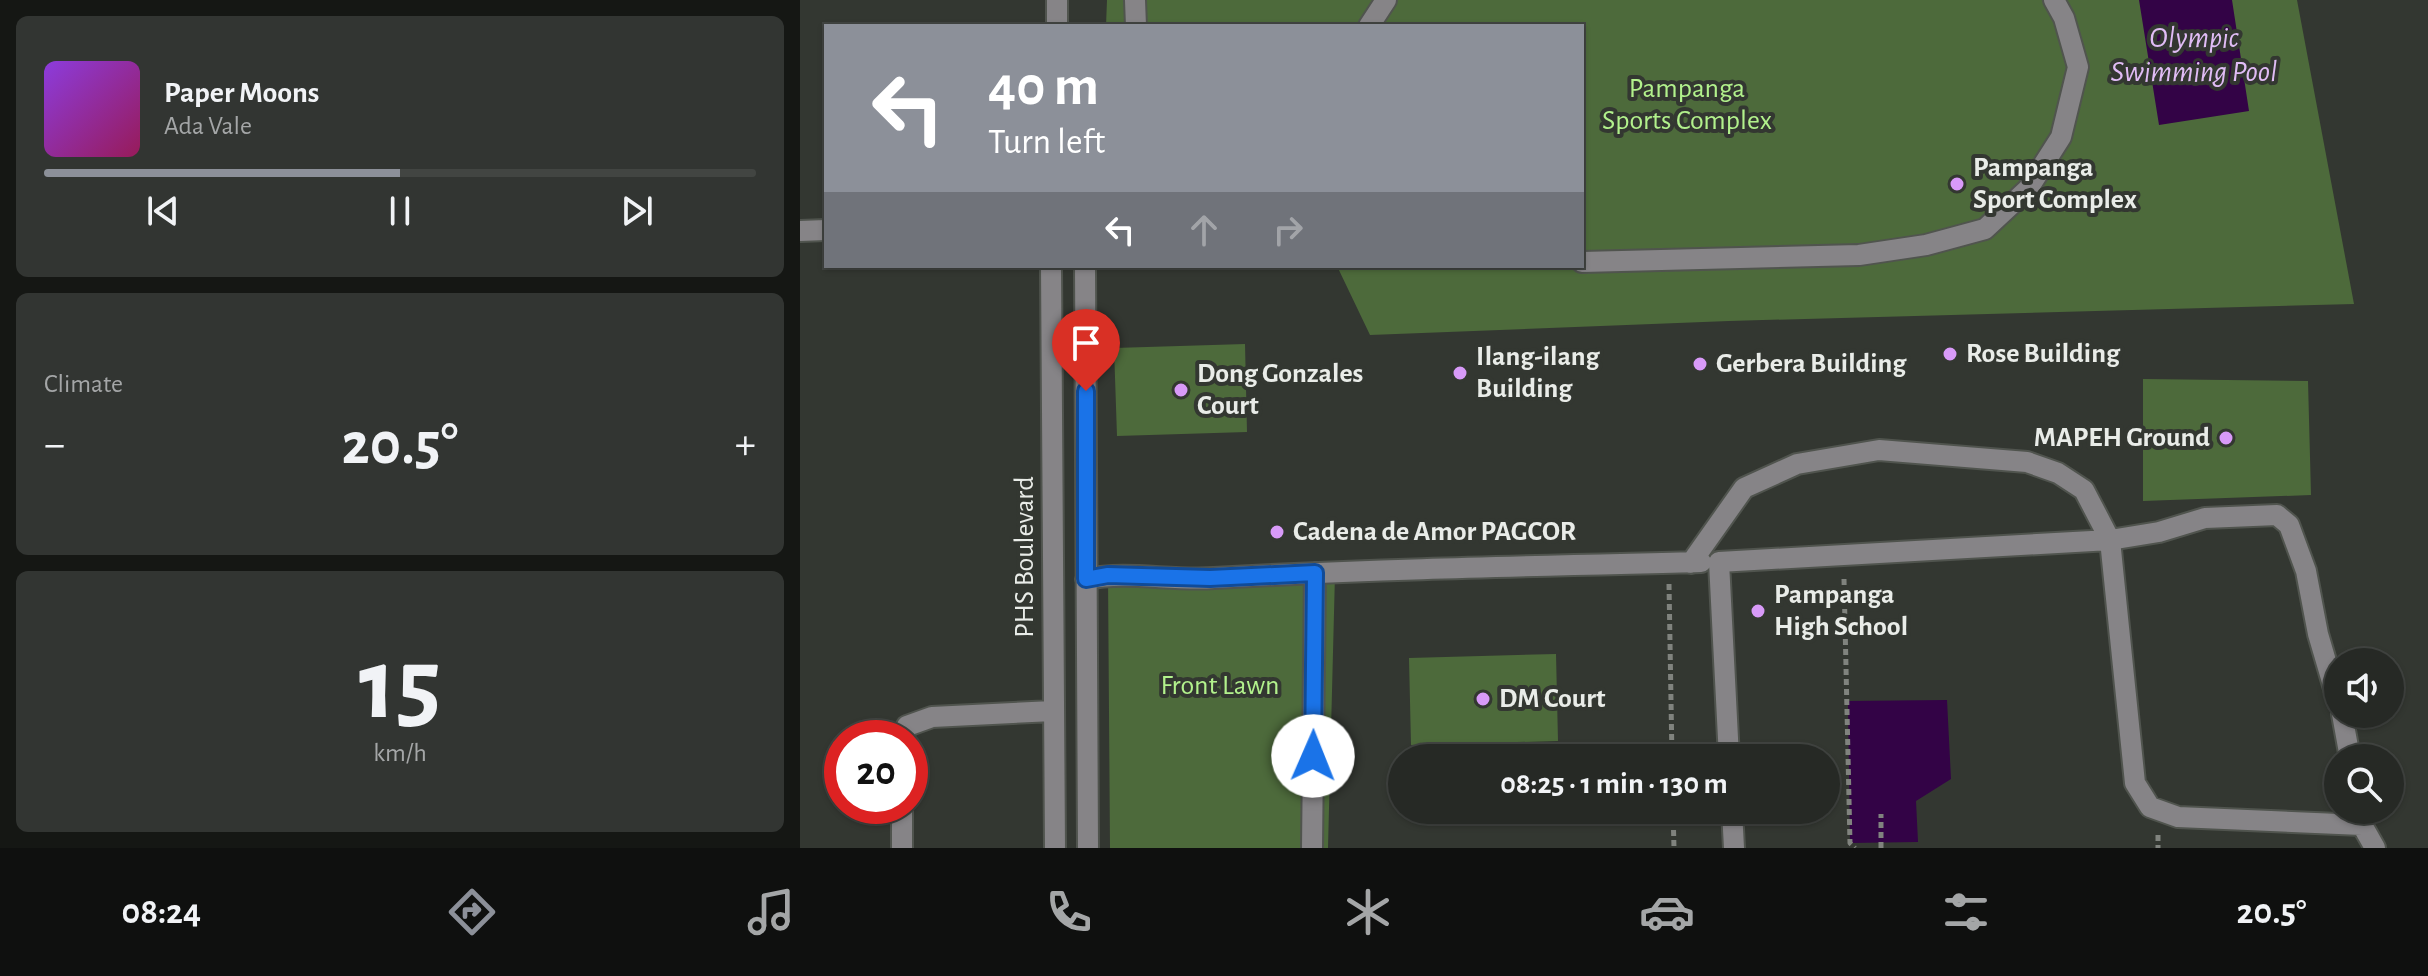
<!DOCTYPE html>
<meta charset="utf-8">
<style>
body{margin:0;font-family:"Alegreya Sans",sans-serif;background:#323532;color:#f1f3f6;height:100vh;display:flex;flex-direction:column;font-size:30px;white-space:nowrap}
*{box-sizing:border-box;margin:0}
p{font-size:26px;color:#a4a6a7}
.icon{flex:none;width:44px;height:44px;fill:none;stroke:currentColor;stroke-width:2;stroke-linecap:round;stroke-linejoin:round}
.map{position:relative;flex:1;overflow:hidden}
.panel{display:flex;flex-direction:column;gap:16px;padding:16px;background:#151714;width:800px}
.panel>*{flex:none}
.hud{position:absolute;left:24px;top:24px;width:760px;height:244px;border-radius:0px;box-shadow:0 2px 6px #0004,0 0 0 2px #424542;background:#8c9099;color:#fff;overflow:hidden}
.fabs{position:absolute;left:1524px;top:648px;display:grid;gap:16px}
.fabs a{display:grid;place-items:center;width:80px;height:80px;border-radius:50%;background:#262925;box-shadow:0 2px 6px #0004,0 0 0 2px #424542;font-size:40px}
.speed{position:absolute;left:24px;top:720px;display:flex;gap:16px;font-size:40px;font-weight:700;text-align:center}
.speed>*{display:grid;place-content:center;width:104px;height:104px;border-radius:50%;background:#262925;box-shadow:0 2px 6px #0004,0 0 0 2px #424542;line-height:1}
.speed .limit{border:12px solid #d22;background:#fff;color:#111}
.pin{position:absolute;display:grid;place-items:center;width:68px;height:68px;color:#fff;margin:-82px -34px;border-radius:50% 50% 50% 0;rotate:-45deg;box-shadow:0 0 8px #0007}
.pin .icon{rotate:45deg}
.me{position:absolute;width:88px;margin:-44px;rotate:1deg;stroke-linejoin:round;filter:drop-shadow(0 0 6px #0008)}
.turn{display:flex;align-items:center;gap:28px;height:168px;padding:0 32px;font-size:36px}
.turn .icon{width:104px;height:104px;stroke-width:2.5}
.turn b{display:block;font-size:56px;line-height:68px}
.lanes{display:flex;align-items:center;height:76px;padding:0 32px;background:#0003;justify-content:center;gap:40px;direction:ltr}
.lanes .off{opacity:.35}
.big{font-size:60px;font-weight:600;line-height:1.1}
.panel .tile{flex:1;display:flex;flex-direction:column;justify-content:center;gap:12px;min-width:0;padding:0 28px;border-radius:12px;background:#323532}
.panel .dial{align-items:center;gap:0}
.dial b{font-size:104px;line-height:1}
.song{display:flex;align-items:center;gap:24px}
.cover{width:96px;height:96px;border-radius:12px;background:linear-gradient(135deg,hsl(270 70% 55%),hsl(330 70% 35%))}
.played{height:8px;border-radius:4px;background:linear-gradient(90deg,#8c9099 50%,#424542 50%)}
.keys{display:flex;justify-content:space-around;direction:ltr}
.heat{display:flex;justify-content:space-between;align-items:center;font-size:44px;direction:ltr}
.trip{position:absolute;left:588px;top:744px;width:452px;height:80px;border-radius:40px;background:#262925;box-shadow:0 2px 6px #0004,0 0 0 2px #424542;font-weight:600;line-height:80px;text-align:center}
.tabs{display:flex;height:128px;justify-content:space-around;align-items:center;background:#0f100f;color:#a4a6a7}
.tabs .icon{width:56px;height:56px}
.tabs .active{color:#8c9099}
.tabs b{font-size:36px;color:#f1f3f6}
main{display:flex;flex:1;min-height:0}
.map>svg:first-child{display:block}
.green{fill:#4d6a3b}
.water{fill:#330346}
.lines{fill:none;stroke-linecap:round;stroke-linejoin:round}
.minor-casing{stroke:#50544e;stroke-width:24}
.path{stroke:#80837e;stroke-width:5;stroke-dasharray:6 4;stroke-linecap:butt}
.minor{stroke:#868487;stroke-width:20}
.route-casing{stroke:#114b97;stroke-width:20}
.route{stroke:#1a73e8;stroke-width:14}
.poi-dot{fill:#d89af8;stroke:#333731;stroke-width:3}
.labels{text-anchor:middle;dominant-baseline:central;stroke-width:8;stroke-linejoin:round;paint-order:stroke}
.park-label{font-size:28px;fill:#b2f18c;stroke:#333731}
.poi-label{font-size:28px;font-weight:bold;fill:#e9ece8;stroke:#333731;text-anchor:start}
.street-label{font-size:28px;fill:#e9ece8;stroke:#333731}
.water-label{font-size:30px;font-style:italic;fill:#e0bcf5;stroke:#333731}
</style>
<main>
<section class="panel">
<div class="tile">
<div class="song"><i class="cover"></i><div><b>Paper Moons</b><p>Ada Vale</p></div></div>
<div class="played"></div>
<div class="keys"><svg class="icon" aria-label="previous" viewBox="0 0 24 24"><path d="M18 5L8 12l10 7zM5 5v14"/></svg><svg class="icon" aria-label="pause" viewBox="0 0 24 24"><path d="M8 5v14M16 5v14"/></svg><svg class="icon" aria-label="next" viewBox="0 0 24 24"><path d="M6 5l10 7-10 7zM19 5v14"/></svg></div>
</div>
<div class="tile"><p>Climate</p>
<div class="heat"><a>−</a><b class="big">20.5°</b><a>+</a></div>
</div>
<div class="tile dial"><b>15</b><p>km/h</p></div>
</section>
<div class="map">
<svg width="1628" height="848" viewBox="0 0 1628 848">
<rect width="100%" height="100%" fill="#333731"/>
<path class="green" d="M307 0H1497L1554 304 929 321 570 335 537 266H782V26H306Z
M445 344 447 432 317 436 314 348Z
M1343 379 1508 381 1511 495 1343 501Z
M535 574 528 848H310L308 575Z
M756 654 758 741 611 745 609 658Z"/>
<path class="water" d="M1339 0H1432L1449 111 1359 125Z
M1147 700 1151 779 1116 801 1118 842 1050 843 1048 701Z"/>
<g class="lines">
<defs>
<path id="minor" d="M257 0V26
M335 0 336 26
M569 26 586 0
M0 231 26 230
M782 262 1059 255 1126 245 1185 229 1228 189 1261 137 1278 67 1264 18 1254 0
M251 266 255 848
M285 266 288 848
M891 563 944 488 997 464 1079 450 1227 462 1258 473 1284 490 1310 540 1335 783 1350 807 1378 817 1562 825
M286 579C328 571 371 581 414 578 576 569 739 566 901 562
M1542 714 1550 758
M103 738 107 726 132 717 253 711
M929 758 919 562 1310 540 1359 532 1405 518 1477 515 1489 525 1506 571 1518 634 1538 702
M102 806V848
M932 810 934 848
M1559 810 1562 825 1575 848
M512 848 515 573"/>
</defs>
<use href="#minor" class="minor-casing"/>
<path class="path" d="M1044 579 1050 843 1055 848
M869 584 872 758
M873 810 874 848
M1358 835V848
M1081 848V814"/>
<use href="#minor" class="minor"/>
</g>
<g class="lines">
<defs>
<path id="route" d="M286 391V579L308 575 410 578 515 573 513 756"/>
</defs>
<use href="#route" class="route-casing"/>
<use href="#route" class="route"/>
</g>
<g class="poi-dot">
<circle cx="1157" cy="184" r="8"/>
<circle cx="1150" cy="354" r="8"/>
<circle cx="900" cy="364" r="8"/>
<circle cx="660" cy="373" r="8"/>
<circle cx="381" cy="390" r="8"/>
<circle cx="1426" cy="438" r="8"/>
<circle cx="477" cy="532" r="8"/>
<circle cx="958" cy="611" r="8"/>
<circle cx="683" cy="699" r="8"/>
</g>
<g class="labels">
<g class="park-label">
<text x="887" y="89">Pampanga<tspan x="887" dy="32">Sports Complex</tspan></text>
<text x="420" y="686">Front Lawn</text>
</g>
<g class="poi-label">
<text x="1173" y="168">Pampanga<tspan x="1173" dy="32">Sport Complex</tspan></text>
<text x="1166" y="354">Rose Building</text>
<text x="676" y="357">Ilang-ilang<tspan x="676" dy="32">Building</tspan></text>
<text x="916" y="364">Gerbera Building</text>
<text x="397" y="374">Dong Gonzales<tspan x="397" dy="32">Court</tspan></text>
<text x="1410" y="438" text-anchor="end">MAPEH Ground</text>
<text x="493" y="532">Cadena de Amor PAGCOR</text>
<text x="974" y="595">Pampanga<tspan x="974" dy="32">High School</tspan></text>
<text x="699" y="699">DM Court</text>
</g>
<g class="street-label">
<text transform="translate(225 557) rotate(-90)">PHS Boulevard</text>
</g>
<g class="water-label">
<text x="1394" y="38">Olympic<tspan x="1394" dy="34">Swimming Pool</tspan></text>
</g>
</g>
</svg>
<div class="fabs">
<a><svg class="icon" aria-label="sound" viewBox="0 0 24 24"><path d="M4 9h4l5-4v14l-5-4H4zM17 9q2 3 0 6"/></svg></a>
<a><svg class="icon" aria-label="search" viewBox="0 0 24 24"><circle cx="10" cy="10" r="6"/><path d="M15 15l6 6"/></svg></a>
</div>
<div class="speed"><div class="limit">20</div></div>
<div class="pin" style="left:286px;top:391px;background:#d93025"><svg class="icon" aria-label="arrive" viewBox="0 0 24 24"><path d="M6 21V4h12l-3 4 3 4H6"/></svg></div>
<svg class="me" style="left:513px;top:756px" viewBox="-20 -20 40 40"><circle r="19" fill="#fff"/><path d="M0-13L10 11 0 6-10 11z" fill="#1a73e8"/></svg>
<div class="trip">08:25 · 1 min · 130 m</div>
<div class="hud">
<div class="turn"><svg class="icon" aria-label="left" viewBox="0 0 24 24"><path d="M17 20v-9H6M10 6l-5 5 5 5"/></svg><div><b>40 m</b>Turn left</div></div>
<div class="lanes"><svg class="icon" aria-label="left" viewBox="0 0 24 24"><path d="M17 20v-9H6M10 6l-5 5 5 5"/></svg><svg class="icon off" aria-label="ahead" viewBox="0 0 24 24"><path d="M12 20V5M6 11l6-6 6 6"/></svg><svg class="icon off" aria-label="right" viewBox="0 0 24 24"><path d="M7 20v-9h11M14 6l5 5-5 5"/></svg></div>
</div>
</div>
</main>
<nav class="tabs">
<b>08:24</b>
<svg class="icon active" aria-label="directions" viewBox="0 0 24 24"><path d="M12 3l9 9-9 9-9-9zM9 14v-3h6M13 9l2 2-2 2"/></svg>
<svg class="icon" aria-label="music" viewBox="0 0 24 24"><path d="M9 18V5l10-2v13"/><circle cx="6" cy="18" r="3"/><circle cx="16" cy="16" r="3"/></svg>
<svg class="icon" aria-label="phone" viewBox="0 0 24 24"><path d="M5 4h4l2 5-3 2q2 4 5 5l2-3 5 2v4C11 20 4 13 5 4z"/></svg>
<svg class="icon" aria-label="climate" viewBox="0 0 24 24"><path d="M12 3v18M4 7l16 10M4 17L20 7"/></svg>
<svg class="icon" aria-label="car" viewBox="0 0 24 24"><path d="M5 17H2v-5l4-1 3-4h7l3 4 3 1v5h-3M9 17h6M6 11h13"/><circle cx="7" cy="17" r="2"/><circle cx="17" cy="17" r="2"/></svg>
<svg class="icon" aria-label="filters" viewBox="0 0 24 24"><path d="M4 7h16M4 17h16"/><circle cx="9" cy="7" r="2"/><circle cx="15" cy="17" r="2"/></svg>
<b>20.5°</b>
</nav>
